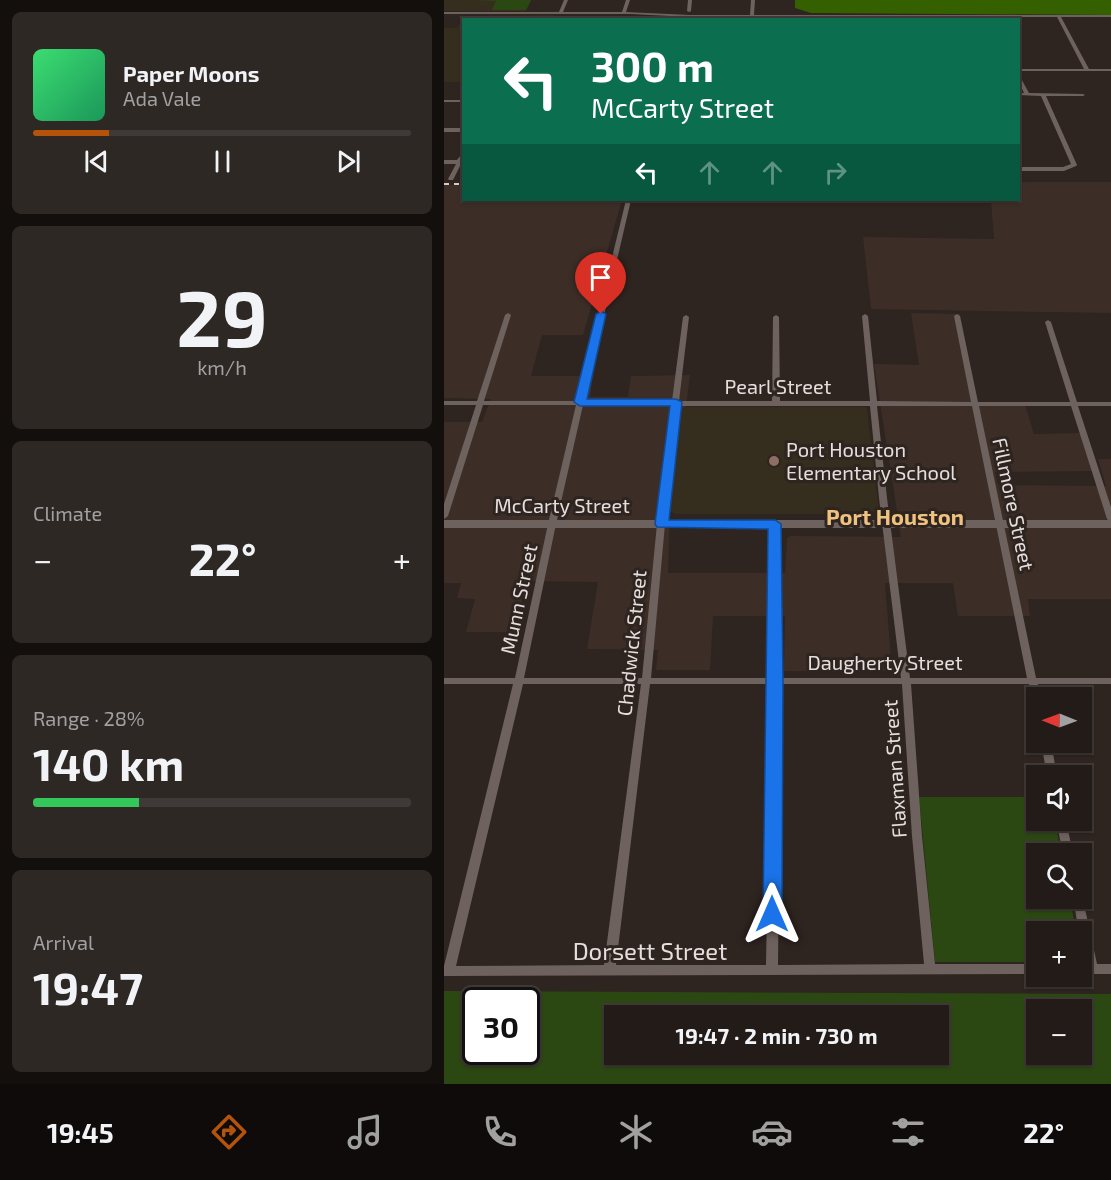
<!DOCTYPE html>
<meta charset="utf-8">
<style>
body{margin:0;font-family:"Exo 2",sans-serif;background:#2e2825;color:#f1f3f6;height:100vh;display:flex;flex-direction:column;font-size:22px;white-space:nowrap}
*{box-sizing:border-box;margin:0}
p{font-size:20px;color:#a2a1a2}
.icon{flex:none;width:33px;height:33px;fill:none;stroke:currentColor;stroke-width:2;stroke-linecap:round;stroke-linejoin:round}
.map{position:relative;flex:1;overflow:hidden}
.drawer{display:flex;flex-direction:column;gap:12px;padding:12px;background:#130f0d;width:444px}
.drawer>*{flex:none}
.top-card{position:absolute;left:18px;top:18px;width:558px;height:183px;border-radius:0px;box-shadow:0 2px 4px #0004,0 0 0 2px #3f3937;background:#0b6e4f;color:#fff;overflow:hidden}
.needle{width:39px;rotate:271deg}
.buttons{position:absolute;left:582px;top:687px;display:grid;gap:12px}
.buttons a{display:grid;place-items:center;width:66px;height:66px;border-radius:0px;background:#221b18;box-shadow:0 2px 4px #0004,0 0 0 2px #3f3937;font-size:30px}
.speed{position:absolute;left:18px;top:987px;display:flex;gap:12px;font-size:30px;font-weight:700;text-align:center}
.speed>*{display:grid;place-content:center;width:78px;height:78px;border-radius:50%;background:#221b18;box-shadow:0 2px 4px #0004,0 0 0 2px #3f3937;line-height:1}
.speed .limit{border:3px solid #111;border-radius:9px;background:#fff;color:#111}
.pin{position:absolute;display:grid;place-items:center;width:51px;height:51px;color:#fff;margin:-62px -26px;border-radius:50% 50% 50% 0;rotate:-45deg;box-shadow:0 0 6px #0007}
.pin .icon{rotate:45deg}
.me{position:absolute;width:66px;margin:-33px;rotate:0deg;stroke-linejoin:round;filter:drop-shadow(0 0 4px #0008)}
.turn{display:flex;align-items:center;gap:21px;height:126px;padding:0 30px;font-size:27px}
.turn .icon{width:78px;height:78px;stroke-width:2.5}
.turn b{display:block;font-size:42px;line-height:51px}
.lanes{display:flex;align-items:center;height:57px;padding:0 30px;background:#0003;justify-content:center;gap:30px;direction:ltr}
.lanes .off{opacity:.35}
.big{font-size:45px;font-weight:700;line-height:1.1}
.drawer .tile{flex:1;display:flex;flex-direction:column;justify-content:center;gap:9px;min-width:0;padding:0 21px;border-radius:9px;background:#2e2825}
.drawer .dial{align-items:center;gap:0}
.dial b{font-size:78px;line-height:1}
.song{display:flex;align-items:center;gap:18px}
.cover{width:72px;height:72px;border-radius:9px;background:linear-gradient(135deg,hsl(140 70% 55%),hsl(150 70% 35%))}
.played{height:6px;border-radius:3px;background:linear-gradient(90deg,#b45309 20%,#3f3937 20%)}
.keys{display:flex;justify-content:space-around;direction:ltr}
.heat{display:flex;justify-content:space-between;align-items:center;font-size:33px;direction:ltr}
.charge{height:9px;border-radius:4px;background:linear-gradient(90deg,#34c759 28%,#3f3937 0)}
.trip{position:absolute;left:160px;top:1005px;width:345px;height:60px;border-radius:0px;background:#221b18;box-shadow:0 2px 4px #0004,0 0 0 2px #3f3937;font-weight:700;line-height:60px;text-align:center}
.dock{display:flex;height:96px;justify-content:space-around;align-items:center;background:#0e0b0a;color:#a2a1a2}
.dock .icon{width:42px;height:42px}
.dock .on{color:#b45309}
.dock b{font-size:27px;color:#f1f3f6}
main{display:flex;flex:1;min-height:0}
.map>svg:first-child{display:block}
.built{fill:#3c2e27}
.education{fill:#352d1d}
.green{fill:#2b4712;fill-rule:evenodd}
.forest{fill:#356000}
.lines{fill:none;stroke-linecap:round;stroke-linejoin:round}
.minor{fill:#6e625e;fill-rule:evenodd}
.secondary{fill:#6e625e;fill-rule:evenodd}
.rail{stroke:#d2cbc8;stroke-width:2;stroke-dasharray:5 5;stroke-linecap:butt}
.route{fill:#1a73e8;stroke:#114b97;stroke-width:1.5}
.education-dot{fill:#8d6e63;stroke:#2e2420;stroke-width:2}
.labels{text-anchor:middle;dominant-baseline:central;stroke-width:6;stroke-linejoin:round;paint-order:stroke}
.street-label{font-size:20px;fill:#e5dedc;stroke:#2e2420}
.poi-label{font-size:20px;fill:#e5dedc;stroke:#2e2420;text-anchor:start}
.quarter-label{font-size:22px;font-weight:bold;fill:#f0c27f;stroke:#2e2420}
.near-street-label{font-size:24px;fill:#e5dedc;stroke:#2e2420}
</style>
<main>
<section class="drawer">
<div class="tile">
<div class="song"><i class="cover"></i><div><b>Paper Moons</b><p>Ada Vale</p></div></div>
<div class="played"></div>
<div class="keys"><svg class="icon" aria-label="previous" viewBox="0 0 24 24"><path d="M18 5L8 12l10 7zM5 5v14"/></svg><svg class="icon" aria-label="pause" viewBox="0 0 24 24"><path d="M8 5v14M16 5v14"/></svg><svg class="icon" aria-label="next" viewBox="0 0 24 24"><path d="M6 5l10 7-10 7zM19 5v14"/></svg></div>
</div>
<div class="tile dial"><b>29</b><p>km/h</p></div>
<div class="tile"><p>Climate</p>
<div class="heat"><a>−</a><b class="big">22°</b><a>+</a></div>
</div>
<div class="tile"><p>Range · 28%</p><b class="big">140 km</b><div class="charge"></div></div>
<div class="tile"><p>Arrival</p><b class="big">19:47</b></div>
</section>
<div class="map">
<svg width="667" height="1084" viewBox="0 0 667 1084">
<rect width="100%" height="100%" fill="#2e2420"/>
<path class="built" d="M575 182H667V313L427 309 419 237 550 239 547 200H574Z
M0 185H19L20 200H178L139 335H98L87 376H149L146 397H184L187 376 246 375 242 407 236 411 226 511 224 573H341L343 538 347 536 457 537 430 364 475 365 467 313 516 314 534 405H581L590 434 637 433 649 471 551 472 554 485 662 486 654 459H667V599H584L586 616H514L509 583H441L448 671H340L341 616H269L266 670H212L214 650 143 649 154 582 83 581 70 632H22L31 599 13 598 17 583H0V422H38L47 399 0 398Z"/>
<path class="education" d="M0 0H88L82 11H0Z
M110 15 108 20H20L19 82H0V28H13L20 16Z
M242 407H421L423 408 435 511 427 514H231L226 511 237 411Z"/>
<path class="green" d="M27 0H87L82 10H48L52 1Z
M475 797H592V820L611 821 617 853 592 854V898L626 899 632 931 592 932V962H491Z
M0 991 667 994V1084H0ZM82 1000V1052H32V1000ZM592 1010H638V1054H592ZM171 1016H495V1054H171Z"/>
<path class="forest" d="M351 0H667V15L367 13 351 8Z"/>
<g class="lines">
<path class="minor" d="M120 0H124L119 12H178L182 0H186L182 12 246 15H306L307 0H311L310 15H667V17H617L645 69H667V71H574V69H640L613 17H310V20H306V17H246L187 14H0V12H115Z
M244 0H248L247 11 245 12 243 11Z
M574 73 585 93 639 94 641 95 639 96H602L633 165 632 166 620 171H574V167H619L627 164 597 96 574 95V93H580L574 80Z
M0 100H20V102H0Z
M0 128H20V132H0Z
M20 151V163L17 164 9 180H5L4 179 12 164H0V160H13Z
M182 200H187L140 401H228L239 317 242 315 245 317 235 401H328L329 317 332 315 335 317 336 401H426L418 316 421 314 424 316 433 401 527 402 510 316 513 314 516 316 534 402H626L601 322 604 320 607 322 633 402H667V406H634L667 507V522L663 519 627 406H535L592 678H667V684H594L597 698H592V702L589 701 585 684H467L478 836 491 964H592V974L0 976V966L69 684H0V678H71L104 524 132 405H39L4 516 0 519V504L32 405H0V401H33L61 315 64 313 67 315 40 401H133ZM139 405H228L213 524 198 678H80L112 524ZM235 406H426L435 498 457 678H337L335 524 331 521 327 524V678H207L221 524ZM433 406H528L583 678H466L443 498ZM79 684H197L160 965 12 966ZM206 684H327L322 965H172ZM337 684H458L468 836 480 964 334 965Z
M597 742H607L613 776H603Z
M612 820H622L629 854H619Z
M638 895 653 964H667V974H638V964H641L638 945V932H635L629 898H638Z"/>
<path class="secondary" d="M0 520H667V528H0Z"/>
<path class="rail" d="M0 184H20"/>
</g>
<path class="route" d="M157 311 162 314 143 399H232L238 402 225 520H331L337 524 339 681 338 914 335 920 328 922 322 920 319 914 324 529 213 527 211 524 226 406H136L130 402 152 314Z"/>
<circle class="education-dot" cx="330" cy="461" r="6"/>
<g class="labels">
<g class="street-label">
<text x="334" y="386">Pearl Street</text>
<text transform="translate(570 504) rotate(78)">Fillmore Street</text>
<text x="118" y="505">McCarty Street</text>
<text transform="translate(74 599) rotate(-78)">Munn Street</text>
<text transform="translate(187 643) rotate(-84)">Chadwick Street</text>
<text x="441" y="662">Daugherty Street</text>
<text transform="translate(450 769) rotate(-94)">Flaxman Street</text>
</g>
<g class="poi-label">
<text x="342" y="449">Port Houston<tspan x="342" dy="23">Elementary School</tspan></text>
</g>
<g class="quarter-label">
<text x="451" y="516">Port Houston</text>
</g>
<g class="near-street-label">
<text x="206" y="950">Dorsett Street</text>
</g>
</g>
</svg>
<div class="buttons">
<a><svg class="needle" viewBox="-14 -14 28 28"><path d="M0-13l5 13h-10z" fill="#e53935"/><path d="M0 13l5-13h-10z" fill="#a2a1a2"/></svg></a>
<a><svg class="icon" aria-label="sound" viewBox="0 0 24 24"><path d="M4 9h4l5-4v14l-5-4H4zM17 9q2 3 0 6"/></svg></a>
<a><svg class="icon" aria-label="search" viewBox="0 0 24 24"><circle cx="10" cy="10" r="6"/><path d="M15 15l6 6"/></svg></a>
<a>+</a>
<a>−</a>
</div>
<div class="speed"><div class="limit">30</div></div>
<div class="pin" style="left:157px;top:314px;background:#d93025"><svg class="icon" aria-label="arrive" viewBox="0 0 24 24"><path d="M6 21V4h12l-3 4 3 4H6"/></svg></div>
<svg class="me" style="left:328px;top:914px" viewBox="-20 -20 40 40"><path d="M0-17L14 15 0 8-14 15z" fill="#1a73e8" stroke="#fff" stroke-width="4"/></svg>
<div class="trip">19:47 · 2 min · 730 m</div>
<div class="top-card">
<div class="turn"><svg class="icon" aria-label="left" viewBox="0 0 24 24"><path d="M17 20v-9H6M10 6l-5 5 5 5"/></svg><div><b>300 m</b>McCarty Street</div></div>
<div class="lanes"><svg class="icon" aria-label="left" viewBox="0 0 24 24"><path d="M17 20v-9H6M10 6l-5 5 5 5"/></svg><svg class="icon off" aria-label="ahead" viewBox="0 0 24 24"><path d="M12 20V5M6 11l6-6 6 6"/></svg><svg class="icon off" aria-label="ahead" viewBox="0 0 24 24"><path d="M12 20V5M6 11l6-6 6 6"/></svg><svg class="icon off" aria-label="right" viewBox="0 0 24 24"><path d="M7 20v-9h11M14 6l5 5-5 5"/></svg></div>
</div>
</div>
</main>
<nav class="dock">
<b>19:45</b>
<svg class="icon on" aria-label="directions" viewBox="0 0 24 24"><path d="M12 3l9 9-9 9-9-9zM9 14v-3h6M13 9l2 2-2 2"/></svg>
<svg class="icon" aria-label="music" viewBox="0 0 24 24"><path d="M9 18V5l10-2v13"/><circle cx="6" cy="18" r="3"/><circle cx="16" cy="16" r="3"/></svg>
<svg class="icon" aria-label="phone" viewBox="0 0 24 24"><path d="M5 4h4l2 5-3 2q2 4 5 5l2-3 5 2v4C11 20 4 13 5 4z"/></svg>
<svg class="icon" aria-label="climate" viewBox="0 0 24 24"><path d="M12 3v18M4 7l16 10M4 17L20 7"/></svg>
<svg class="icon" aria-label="car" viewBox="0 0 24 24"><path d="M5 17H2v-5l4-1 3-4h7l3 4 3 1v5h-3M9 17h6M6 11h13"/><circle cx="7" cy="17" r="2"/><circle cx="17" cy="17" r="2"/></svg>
<svg class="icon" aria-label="filters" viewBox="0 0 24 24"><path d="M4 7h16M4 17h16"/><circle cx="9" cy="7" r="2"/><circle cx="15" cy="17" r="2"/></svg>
<b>22°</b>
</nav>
